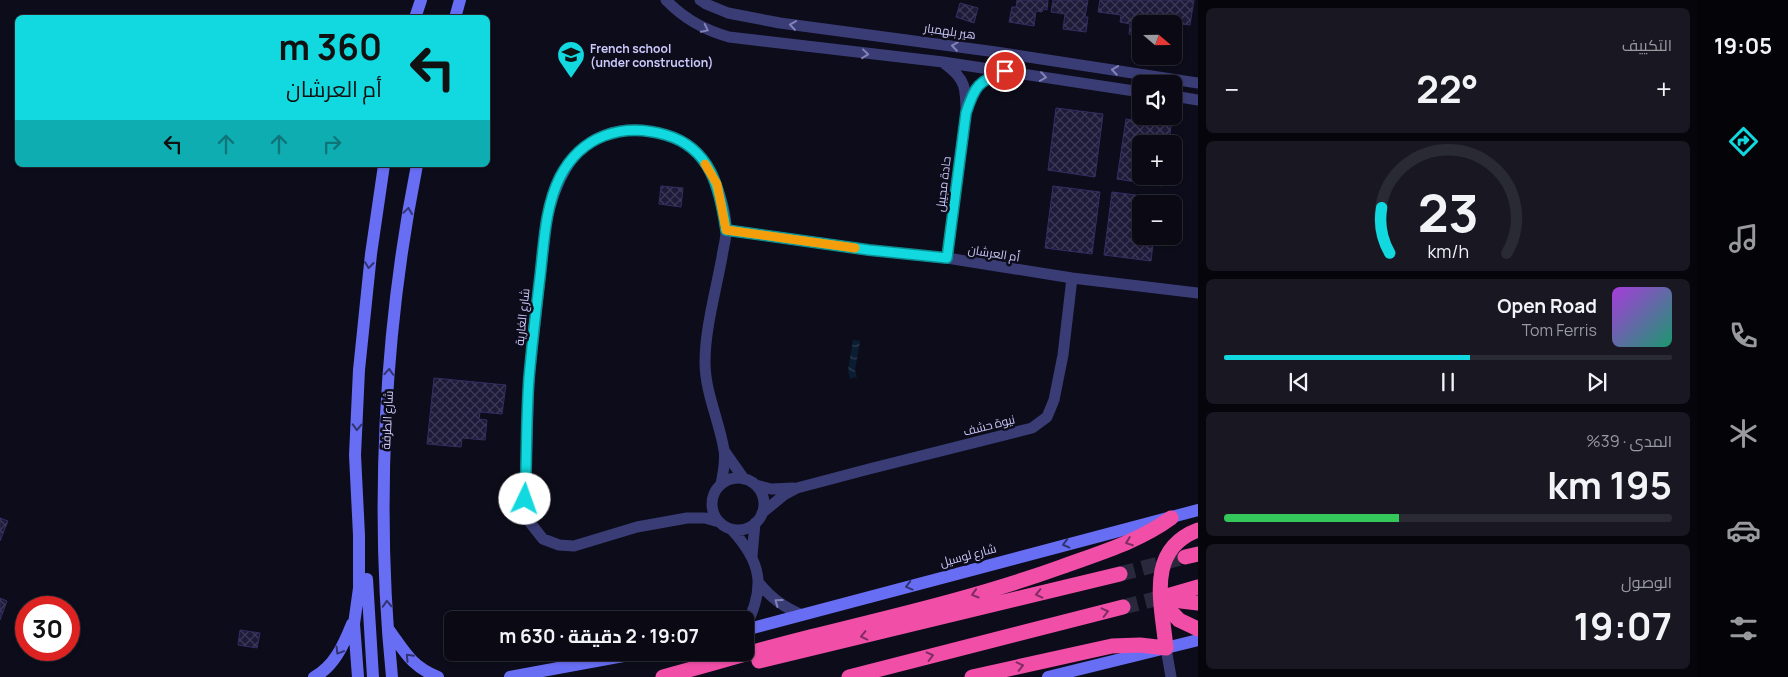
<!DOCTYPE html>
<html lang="ar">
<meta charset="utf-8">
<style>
body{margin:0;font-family:Manrope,Cairo,sans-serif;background:#181722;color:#f1f3f6;direction:rtl;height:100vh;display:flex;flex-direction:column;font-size:19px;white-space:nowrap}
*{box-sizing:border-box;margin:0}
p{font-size:16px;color:#999aa0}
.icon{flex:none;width:28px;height:28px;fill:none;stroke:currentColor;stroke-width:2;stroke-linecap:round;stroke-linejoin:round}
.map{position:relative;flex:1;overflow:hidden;direction:ltr}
.panel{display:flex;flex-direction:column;gap:8px;padding:8px;background:#06050b;width:500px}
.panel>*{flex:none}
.banner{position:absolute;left:15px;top:15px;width:475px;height:152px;border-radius:8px;box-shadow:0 1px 4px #0004,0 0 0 1px #2a2a34;direction:rtl;background:#11d9df;color:#111;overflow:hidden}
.needle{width:32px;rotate:110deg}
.tools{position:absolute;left:1132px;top:15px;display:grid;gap:10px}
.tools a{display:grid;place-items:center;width:50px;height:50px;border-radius:8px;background:#0a0914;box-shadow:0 1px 4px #0004,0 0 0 1px #2a2a34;font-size:25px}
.speed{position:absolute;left:15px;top:596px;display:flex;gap:10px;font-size:25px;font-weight:700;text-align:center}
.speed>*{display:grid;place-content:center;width:65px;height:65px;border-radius:50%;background:#0a0914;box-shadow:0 1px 4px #0004,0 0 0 1px #2a2a34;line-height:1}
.speed .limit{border:8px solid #d22;background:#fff;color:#111}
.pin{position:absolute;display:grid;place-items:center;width:42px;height:42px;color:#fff;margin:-21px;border:2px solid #fff;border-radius:50%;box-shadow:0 1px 5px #0007}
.me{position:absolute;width:55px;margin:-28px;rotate:3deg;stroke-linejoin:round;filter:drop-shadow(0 0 4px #0008)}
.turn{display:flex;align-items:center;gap:18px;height:105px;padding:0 25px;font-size:22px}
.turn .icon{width:65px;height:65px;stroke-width:2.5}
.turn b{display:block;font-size:35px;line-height:42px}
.lanes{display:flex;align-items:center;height:48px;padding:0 25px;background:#0003;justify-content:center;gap:25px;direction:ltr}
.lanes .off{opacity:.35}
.big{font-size:38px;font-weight:700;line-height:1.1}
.panel .tile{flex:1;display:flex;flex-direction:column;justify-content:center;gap:8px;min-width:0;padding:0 18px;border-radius:8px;background:#181722}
.panel .dial{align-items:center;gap:0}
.dial svg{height:130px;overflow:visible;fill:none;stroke:#2a2a34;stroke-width:7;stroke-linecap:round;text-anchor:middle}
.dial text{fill:#f1f3f6;stroke:none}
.song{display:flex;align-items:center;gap:15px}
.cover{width:60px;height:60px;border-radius:8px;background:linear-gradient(135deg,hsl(280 70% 55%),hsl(160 70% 35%))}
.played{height:5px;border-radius:2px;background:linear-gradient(90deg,#11d9df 55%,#2a2a34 55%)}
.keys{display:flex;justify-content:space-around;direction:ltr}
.heat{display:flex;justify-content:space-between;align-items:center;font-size:28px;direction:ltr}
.charge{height:8px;border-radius:4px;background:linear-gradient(90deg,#34c759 39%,#2a2a34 0)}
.trip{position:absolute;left:444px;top:611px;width:310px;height:50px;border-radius:8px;background:#0a0914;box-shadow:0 1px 4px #0004,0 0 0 1px #2a2a34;font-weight:700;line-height:50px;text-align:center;direction:rtl}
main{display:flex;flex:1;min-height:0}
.menu{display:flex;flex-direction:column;width:90px;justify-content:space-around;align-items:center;background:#040408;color:#999aa0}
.menu .icon{width:35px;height:35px}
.menu .active{color:#11d9df}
.menu b{font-size:22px;color:#f1f3f6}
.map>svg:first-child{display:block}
.water{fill:url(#water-waves)}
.building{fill:url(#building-cross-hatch);stroke:#342d64}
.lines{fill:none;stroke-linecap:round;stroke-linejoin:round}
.highway-tunnel{stroke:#2a283c;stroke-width:15;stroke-dasharray:15 8;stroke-linecap:butt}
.street{stroke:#3a3c76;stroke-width:11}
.secondary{stroke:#686ef3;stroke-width:12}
.highway{stroke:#f14ea8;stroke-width:15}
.oneway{stroke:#8282b8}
.oneway2{stroke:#313371}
.oneway3{stroke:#7f2d61}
.route-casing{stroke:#0b8d91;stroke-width:12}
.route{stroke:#11d9df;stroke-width:9}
.slow{stroke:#f59e0b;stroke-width:9}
.labels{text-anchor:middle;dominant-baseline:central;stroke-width:5;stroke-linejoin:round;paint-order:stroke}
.street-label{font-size:12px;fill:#cbc9fb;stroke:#0d0c1a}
.poi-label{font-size:12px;font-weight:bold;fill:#cbc9fb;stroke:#0d0c1a;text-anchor:start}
</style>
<main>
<nav class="menu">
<b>19:05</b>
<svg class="icon active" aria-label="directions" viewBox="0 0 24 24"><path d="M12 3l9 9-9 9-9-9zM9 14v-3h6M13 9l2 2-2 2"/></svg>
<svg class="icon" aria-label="music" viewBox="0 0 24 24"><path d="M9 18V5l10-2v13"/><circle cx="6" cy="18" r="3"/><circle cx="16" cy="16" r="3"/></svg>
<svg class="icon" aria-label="phone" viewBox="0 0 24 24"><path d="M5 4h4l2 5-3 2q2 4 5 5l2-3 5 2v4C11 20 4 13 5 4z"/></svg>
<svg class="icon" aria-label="climate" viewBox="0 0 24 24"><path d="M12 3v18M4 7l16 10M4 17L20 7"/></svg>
<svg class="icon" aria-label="car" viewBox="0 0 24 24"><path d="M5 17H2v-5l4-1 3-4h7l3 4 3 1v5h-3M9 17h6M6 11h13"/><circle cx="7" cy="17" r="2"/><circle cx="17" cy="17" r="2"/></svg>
<svg class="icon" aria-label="filters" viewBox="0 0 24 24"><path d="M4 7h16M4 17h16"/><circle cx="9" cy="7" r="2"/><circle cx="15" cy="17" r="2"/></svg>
</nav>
<section class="panel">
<div class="tile"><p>التكييف</p>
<div class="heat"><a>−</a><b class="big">22°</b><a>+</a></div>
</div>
<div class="tile dial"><svg viewBox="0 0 100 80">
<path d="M14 69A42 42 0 1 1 86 69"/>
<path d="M14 69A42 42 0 0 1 9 41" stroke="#11d9df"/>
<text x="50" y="56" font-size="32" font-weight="700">23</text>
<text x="50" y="72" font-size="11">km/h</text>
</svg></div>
<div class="tile">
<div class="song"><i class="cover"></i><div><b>Open Road</b><p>Tom Ferris</p></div></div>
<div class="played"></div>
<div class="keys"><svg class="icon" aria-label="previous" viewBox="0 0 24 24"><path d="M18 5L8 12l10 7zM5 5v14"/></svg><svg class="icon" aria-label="pause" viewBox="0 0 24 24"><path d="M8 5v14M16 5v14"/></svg><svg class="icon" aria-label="next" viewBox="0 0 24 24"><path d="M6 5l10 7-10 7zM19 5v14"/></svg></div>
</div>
<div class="tile"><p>المدى · 39%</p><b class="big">195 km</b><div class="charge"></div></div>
<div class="tile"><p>الوصول</p><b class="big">19:07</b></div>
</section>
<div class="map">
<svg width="1198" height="677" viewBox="0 0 1198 677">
<defs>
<pattern id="water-waves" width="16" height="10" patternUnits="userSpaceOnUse" patternTransform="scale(1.25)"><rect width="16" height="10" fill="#0b1d33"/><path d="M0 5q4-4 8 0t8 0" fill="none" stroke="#2d3c51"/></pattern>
<pattern id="building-cross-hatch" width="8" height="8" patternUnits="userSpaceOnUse" patternTransform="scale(1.25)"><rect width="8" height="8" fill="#1e1a39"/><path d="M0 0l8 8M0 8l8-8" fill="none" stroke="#3d3a57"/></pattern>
</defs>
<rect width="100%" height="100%" fill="#0d0c1a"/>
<path class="water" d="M853 340 860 341 855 370 857 377 850 379 848 370Z"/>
<path class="building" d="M1017 0H1048L1047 10 1043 9 1042 12 1036 11 1034 26 1009 22 1012 7H1016Z
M1053 0H1088L1085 17H1088L1086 32 1063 29 1065 14 1051 12Z
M1100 0H1194L1190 25 1170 23 1141 24V36L1129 34 1130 24 1120 22 1121 15 1098 12Z
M960 3 978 8 974 23 956 17Z
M1056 108 1103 114 1095 177 1048 170Z
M1126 119 1171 125 1169 144H1141V176H1164L1162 186 1117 179Z
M661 186 683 188 681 207 659 204Z
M1053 186 1100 192 1092 254 1045 248Z
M1112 192 1159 198 1158 204H1141V236H1154L1151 261 1104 255Z
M434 378 506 385 502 414 480 412 479 419 487 420 485 440 462 438 461 447 427 444Z
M0 518 8 521 0 541Z
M0 598 7 601 0 620Z
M240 630 260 633 257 648 238 645Z"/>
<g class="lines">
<path class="highway-tunnel" d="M1120 574 1185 557
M1123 607 1167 596"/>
<path class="street" d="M666 0C684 19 704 30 729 37L943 62 1141 92
M700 0 706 4 728 13 780 23 996 52 1198 83
M945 64C966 79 966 89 966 113L947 258
M1174 96 1198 100
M969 104C975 83 985 79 1004 72
M727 230 869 250 947 258 1072 278 1198 293
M725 452 744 479
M712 504a26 26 0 1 1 52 0a26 26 0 1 1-52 0Z
M756 485 771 489 793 488
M762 513 784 495 797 488 869 469 1032 428 1047 417 1054 400 1063 355 1072 278
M719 522 705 518H687L637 527 574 546 559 545 543 539 528 520 525 499 529 379 546 223C554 186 570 144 611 133 633 127 656 131 677 139 691 145 702 157 709 170 718 185 727 214 726 231 726 240 723 249 722 257 716 290 705 329 705 362 705 392 719 420 724 450 726 461 723 473 721 484
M731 529C762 562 766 587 745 628
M752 556 755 523
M759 583C772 599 784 607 802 615
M1166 648 1171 677"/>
<path class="secondary" d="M415 18 421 0
M455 18 460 0
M367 579 373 677
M389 630C405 652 411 666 438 677
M745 630 1198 510
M314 677C334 667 344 644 352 624
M358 677 354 624 359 588V535L355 455 359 370 371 254 384 165
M392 677C375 510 384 330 417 165
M510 677 645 652
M1048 677 1198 640"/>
<path class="highway" d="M1185 557 1198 554
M1167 596 1181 601 1198 603
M1167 596 1198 587
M1162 602 1179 620 1198 629
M759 661 1120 574
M663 677C711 664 758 650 806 638 891 617 978 597 1061 567 1099 553 1138 542 1171 518
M849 677 1123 607
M972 677 1112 646 1140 645 1166 648C1162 604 1145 550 1198 530"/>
</g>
<defs><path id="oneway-chevron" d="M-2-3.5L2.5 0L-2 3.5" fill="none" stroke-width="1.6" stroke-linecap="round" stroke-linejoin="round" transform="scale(1.25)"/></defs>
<g class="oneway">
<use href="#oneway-chevron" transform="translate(793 25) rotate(-172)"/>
<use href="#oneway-chevron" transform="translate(705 29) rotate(26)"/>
<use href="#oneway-chevron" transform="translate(955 46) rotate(-172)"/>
<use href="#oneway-chevron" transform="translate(865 54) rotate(6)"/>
<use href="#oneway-chevron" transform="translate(1115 70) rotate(-171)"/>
<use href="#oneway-chevron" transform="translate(1043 77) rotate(8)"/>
<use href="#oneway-chevron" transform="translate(778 602) rotate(-144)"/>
</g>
<g class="oneway2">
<use href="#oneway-chevron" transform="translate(408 211) rotate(-82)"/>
<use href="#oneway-chevron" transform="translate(369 265) rotate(96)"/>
<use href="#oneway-chevron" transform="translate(389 372) rotate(-86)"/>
<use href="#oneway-chevron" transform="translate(357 427) rotate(92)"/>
<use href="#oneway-chevron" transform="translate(1066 544) rotate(166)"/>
<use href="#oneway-chevron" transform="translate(909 586) rotate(165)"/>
<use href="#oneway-chevron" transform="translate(387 604) rotate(-93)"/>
<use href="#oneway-chevron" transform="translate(339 651) rotate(121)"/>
<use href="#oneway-chevron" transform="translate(409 657) rotate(-133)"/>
</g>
<g class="oneway3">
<use href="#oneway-chevron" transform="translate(1129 542) rotate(159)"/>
<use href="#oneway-chevron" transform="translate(975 594) rotate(163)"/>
<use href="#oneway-chevron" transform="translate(1039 594) rotate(167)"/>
<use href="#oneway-chevron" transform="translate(1105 612) rotate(-14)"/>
<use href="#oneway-chevron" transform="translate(864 636) rotate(167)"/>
<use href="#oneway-chevron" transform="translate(930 656) rotate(-14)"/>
<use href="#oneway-chevron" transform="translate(1020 666) rotate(-13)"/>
</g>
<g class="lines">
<defs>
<path id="route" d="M525 499C527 459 526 418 529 378 532 344 536 310 540 277 544 243 545 207 560 177 581 136 622 122 666 135 711 148 720 189 726 230L869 250 947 258 966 113C975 85 978 82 1005 71"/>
</defs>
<use href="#route" class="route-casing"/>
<use href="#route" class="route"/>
<path class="slow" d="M705 164 717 184 726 230 855 248"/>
</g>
<defs>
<symbol id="school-pin" viewBox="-11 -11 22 30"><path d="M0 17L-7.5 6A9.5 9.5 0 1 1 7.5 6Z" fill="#11d9df" stroke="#0d0c1a"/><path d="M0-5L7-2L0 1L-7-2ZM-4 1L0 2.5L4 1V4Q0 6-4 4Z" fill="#111"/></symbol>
</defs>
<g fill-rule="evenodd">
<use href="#school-pin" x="555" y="39" width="32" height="43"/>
</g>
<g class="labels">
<g class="street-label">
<text transform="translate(950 31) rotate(8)">هير بلهمبار</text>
<text transform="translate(943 184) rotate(-83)">حادة مجيبل</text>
<text transform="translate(994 253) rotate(9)">أم العرشان</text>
<text transform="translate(522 317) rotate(-84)">شارع الغارية</text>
<text transform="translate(387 420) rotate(-87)">شارع الطرفة</text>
<text transform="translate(989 425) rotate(-14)">نيوة حشف</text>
<text transform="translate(968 555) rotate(-15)">شارع لوسيل</text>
</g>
<g class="poi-label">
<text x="590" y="48">French school<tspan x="590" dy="14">(under construction)</tspan></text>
</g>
</g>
</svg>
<div class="tools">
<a><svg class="needle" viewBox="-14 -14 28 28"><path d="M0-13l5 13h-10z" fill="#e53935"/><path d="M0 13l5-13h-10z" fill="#999aa0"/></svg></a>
<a><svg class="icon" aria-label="sound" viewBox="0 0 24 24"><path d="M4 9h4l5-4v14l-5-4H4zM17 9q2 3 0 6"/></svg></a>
<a>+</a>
<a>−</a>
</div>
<div class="speed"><div class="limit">30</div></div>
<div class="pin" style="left:1005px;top:71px;background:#d93025"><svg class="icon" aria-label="arrive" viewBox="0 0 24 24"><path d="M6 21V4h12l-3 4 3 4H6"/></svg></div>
<svg class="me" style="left:525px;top:499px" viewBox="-20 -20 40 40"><circle r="19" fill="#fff"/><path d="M0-13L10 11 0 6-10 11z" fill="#11d9df"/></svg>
<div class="trip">19:07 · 2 دقيقة · 630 m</div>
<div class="banner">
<div class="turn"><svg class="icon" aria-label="left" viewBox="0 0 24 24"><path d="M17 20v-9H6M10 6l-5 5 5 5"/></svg><div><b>360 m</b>أم العرشان</div></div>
<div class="lanes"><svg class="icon" aria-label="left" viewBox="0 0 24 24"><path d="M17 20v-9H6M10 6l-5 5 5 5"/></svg><svg class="icon off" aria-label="ahead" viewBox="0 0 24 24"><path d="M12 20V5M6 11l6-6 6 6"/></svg><svg class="icon off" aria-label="ahead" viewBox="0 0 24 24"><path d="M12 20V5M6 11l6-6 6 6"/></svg><svg class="icon off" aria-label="right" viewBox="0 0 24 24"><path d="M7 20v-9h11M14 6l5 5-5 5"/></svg></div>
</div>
</div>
</main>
